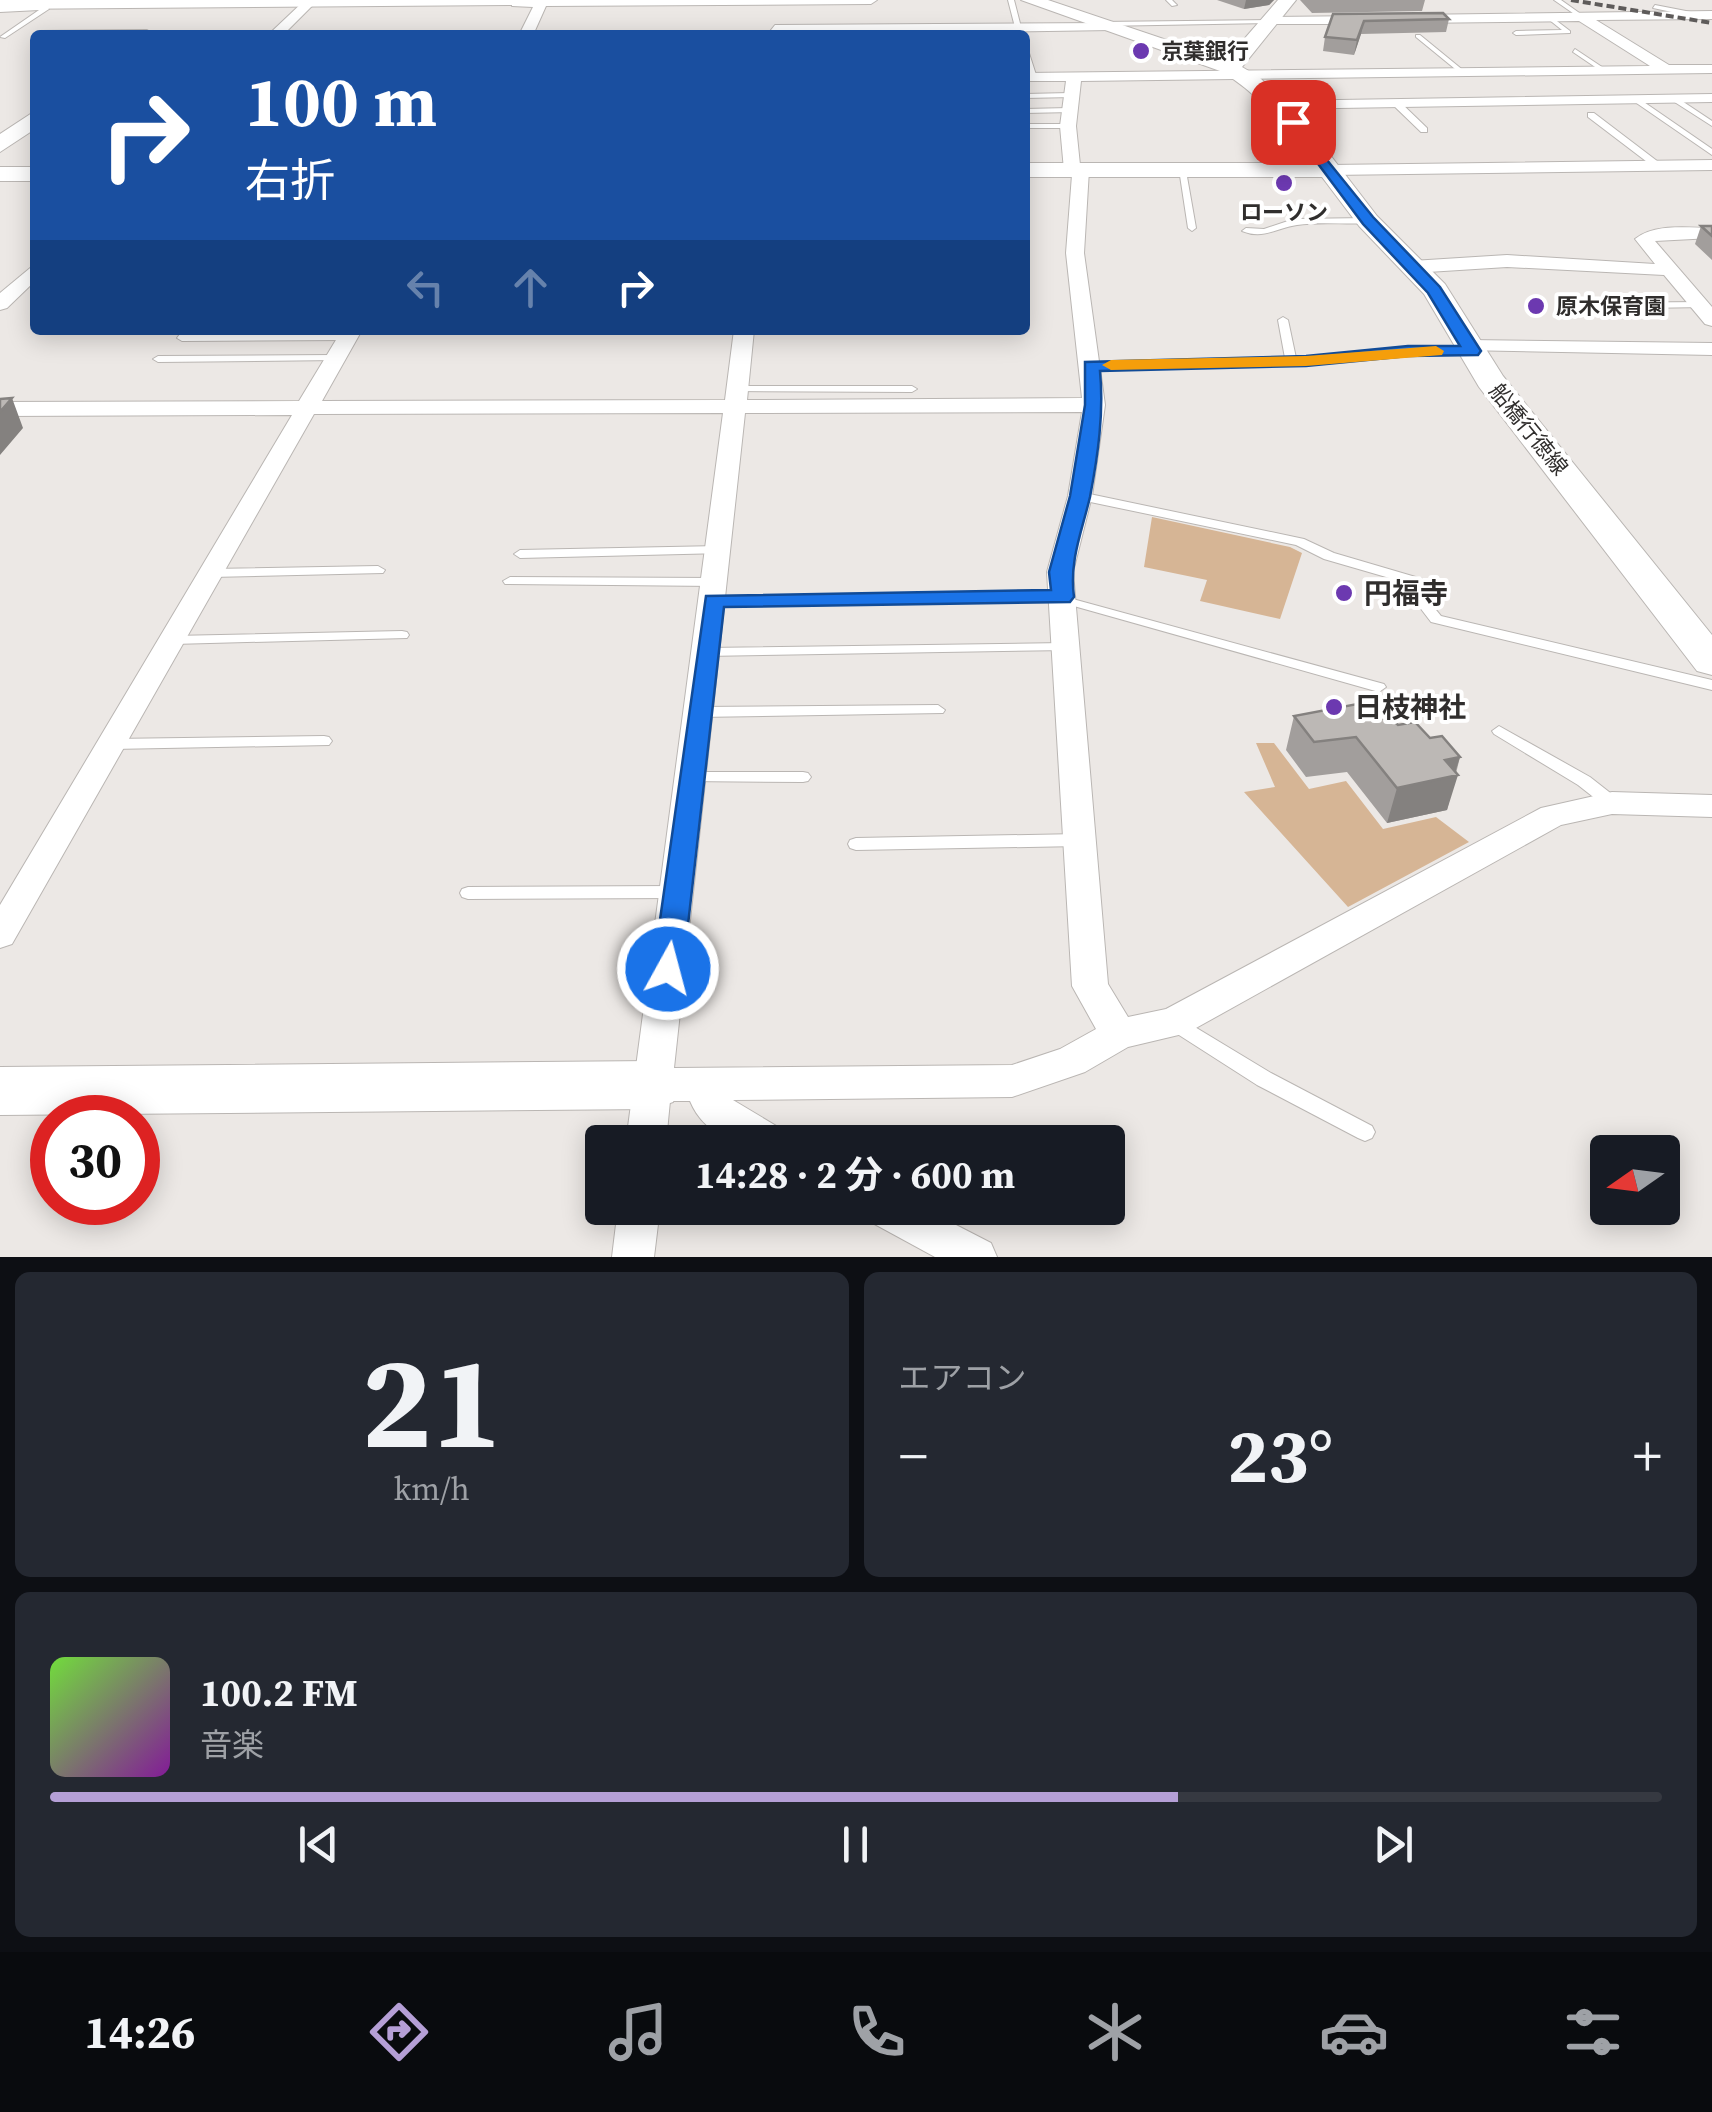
<!DOCTYPE html>
<html lang="ja">
<meta charset="utf-8">
<style>
body{margin:0;font-family:"Source Serif 4","Noto Sans JP",serif;background:#242831;color:#f1f3f6;height:100vh;display:flex;flex-direction:column;font-size:38px;white-space:nowrap}
*{box-sizing:border-box;margin:0}
p{font-size:32px;color:#9ea1a6}
.icon{flex:none;width:55px;height:55px;fill:none;stroke:currentColor;stroke-width:2;stroke-linecap:round;stroke-linejoin:round}
.map{position:relative;height:1257px;overflow:hidden}
.details{display:flex;flex-direction:column;gap:15px;padding:15px;background:#0d0f14;flex:1}
.details>*{flex:none}
.top-card{position:absolute;left:30px;top:30px;width:1000px;height:305px;border-radius:10px;box-shadow:0 5px 25px #0003;background:#1a4fa0;color:#fff;overflow:hidden}
.needle{width:65px;rotate:256deg}
.controls{position:absolute;left:1590px;top:1135px;display:grid;gap:20px}
.controls a{display:grid;place-items:center;width:90px;height:90px;border-radius:10px;background:#171b24;box-shadow:0 5px 25px #0003;font-size:50px}
.speed{position:absolute;left:30px;top:1095px;display:flex;gap:20px;font-size:50px;font-weight:700;text-align:center}
.speed>*{display:grid;place-content:center;width:130px;height:130px;border-radius:50%;background:#171b24;box-shadow:0 5px 25px #0003;line-height:1}
.speed .limit{border:15px solid #d22;background:#fff;color:#111}
.pin{position:absolute;display:grid;place-items:center;width:85px;height:85px;color:#fff;margin:-42px;border-radius:20px;box-shadow:0 5px 15px #0006}
.me{position:absolute;width:110px;margin:-55px;rotate:7deg;stroke-linejoin:round;filter:drop-shadow(0 0 8px #0008)}
.turn{display:flex;align-items:center;gap:35px;height:210px;padding:0 50px;font-size:45px}
.turn .icon{width:130px;height:130px;stroke-width:2.5}
.turn b{display:block;font-size:70px;line-height:85px}
.lanes{display:flex;align-items:center;height:95px;padding:0 50px;background:#0003;justify-content:center;gap:50px;direction:ltr}
.lanes .off{opacity:.35}
.big{font-size:75px;font-weight:700;line-height:1.1}
.details .tile{flex:1;display:flex;flex-direction:column;justify-content:center;gap:15px;min-width:0;padding:0 35px;border-radius:15px;background:#242831}
.details .dial{align-items:center;gap:0}
.dial b{font-size:130px;line-height:1}
.song{display:flex;align-items:center;gap:30px}
.cover{width:120px;height:120px;border-radius:15px;background:linear-gradient(135deg,hsl(100 70% 55%),hsl(290 70% 35%))}
.played{height:10px;border-radius:5px;background:linear-gradient(90deg,#b59fd6 70%,#363941 70%)}
.keys{display:flex;justify-content:space-around;direction:ltr}
.heat{display:flex;justify-content:space-between;align-items:center;font-size:55px;direction:ltr}
.details .tiles{flex:1;display:grid;gap:15px;grid-template-columns:1fr 1fr}
.tile:last-child{grid-column:span 2}
.trip{position:absolute;left:585px;top:1125px;width:540px;height:100px;border-radius:10px;background:#171b24;box-shadow:0 5px 25px #0003;font-weight:700;line-height:100px;text-align:center}
.tabs{display:flex;height:160px;justify-content:space-around;align-items:center;background:#090b0e;color:#9ea1a6}
.tabs .icon{width:70px;height:70px}
.tabs .active{color:#b59fd6}
.tabs b{font-size:45px;color:#f1f3f6}
.map>svg:first-child{display:block}
.green{fill:#d6b595}
.lines{fill:none;stroke-linecap:round;stroke-linejoin:round}
.lane-casing{stroke:#bab6b3;stroke-width:2}
.street-casing{stroke:#bab6b3;stroke-width:2}
.secondary-casing{stroke:#bab6b3;stroke-width:2}
.lane{fill:#fff;fill-rule:evenodd}
.street{fill:#fff;fill-rule:evenodd}
.secondary{fill:#fff;fill-rule:evenodd}
.rail{stroke:#5e5b5a;stroke-width:4;stroke-dasharray:8 4;stroke-linecap:butt}
.wall{fill:#a29e9c}
.shaded-wall{fill:#84817f}
.building{fill:#bcb8b5;stroke:#84817f;stroke-width:2.5}
.route{fill:#1a73e8;stroke:#114b97;stroke-width:2.5}
.slow{fill:#f59e0b}
.poi-dot{fill:#6c39b0;stroke:#fff;stroke-width:4}
.labels{text-anchor:middle;dominant-baseline:central;stroke-width:8;stroke-linejoin:round;paint-order:stroke}
.far-poi-label{font-size:22px;font-weight:bold;fill:#302e2d;stroke:#fff;text-anchor:start}
.far-street-label{font-size:22px;fill:#302e2d;stroke:#fff}
.poi-label{font-size:28px;font-weight:bold;fill:#302e2d;stroke:#fff;text-anchor:start}
</style>
<div class="map">
<svg width="1712" height="1257" viewBox="0 0 1712 1257">
<rect width="100%" height="100%" fill="#ece8e5"/>
<path class="green" d="M1152 517 1290 547 1302 553 1280 619 1200 601 1207 580 1144 567Z
M1256 743H1274L1309 789 1346 781 1383 829 1436 817 1469 842 1348 907 1244 792 1275 787Z"/>
<g class="lines">
<defs>
<path id="lane" d="M1008 0H1014L1023 35H1017Z
M1166 0H1172L1177 5 1172 6Z
M1554 0H1561L1585 17 1580 18Z
M1655 5 1691 12 1694 14 1691 16 1653 8Z
M47 6 49 9 5 38 0 37 39 10 0 12V8Z
M1549 15 1570 31V33L1516 35 1513 33 1516 31 1562 30 1547 18Z
M1272 20 1270 23 1101 26 1098 24 1101 22Z
M38 31 147 30 150 32 147 34H36Z
M1416 35H1420L1464 71V73H1460L1416 37Z
M1025 48 1028 50 1037 78 1031 77 1025 59Z
M1575 49 1605 69V71H1601L1573 52Z
M1070 93 1074 95 1073 97 1025 98V94Z
M1676 97 1712 121V126L1673 101 1672 99Z
M1638 98 1712 149V155L1635 102V98Z
M1393 101H1399L1427 128V132H1421L1393 105Z
M1069 108 1073 110 1072 112 1025 113V109Z
M1588 113H1594L1661 164V168H1655L1588 117Z
M1025 124H1068L1072 126 1068 128H1025Z
M1179 169 1186 171 1196 228 1192 231 1188 228Z
M1368 218 1371 219V223C1347 225 1321 221 1297 225 1275 228 1264 240 1242 231L1246 228 1264 229 1294 219Z
M1702 302 1707 305 1705 307 1582 309 1577 306 1582 303Z
M1283 317 1288 320 1296 358 1407 348H1472L1477 351 1472 354H1407L1306 364 1091 369 1086 366 1091 363 1285 358 1278 320Z
M183 330H193L190 335 347 334 352 337 347 340 182 341 177 338Z
M335 355 339 356V360L158 362 153 359 158 356Z
M738 386H912L917 389 912 392 734 391V387Z
M1080 492 1304 539 1334 553 1436 583 1438 586 1432 605 1441 616 1712 680V690L1431 622 1418 605 1424 588 1324 559 1296 545 1076 499 1074 496Z
M719 546 724 547 725 550 724 553 520 558 514 554 520 550Z
M378 566 385 570 383 573 211 577 204 573 211 569Z
M510 577 715 578 722 582 715 586 505 584 503 581Z
M1063 593 1068 594 1069 598 1384 684 1386 687 1379 692 1056 601 714 604 707 600 714 596Z
M402 631 407 632 409 635 407 638 173 644 166 640 173 636Z
M1064 643 1069 644 1071 647 1069 650 705 656 698 652 705 648Z
M938 705 945 710 943 713 698 717 691 712 698 707Z
M1499 726 1590 777 1618 799 1620 803 1618 807H1606L1578 785 1494 734 1492 731Z
M324 736 329 737 332 741 329 745 112 749 107 748 104 744 107 740 112 739Z
M690 772H803L808 773 811 777 808 781 803 782 685 781 682 777 685 773Z
M1079 834 1085 836 1087 840 1085 844 1079 846 856 850 850 848 848 844 850 840 856 838Z
M678 886 684 888 686 892 684 896 678 898 468 899 462 897 460 893 462 889 468 887Z
M1175 1015 1271 1073 1372 1126 1375 1132 1372 1138 1365 1141 1358 1138 1257 1085 1168 1028 1166 1023 1168 1018Z"/>
<path id="street" d="M305 0 315 3 283 35H268Z
M512 0H877L871 4 546 6 533 35H519L533 7 512 6Z
M1712 11V19L1596 20 1669 65H1712V73L1081 81 1076 126 1080 165 1089 170 1084 253 1105 405 1092 496 1073 572 1108 984 1128 1017 1166 1009 1541 808 1612 792 1712 795V817L1612 814 1561 825 1187 1033 1128 1047 1085 1072 1012 1097 733 1100 783 1130 789 1142C748 1142 708 1144 690 1101H670L666 1142H626L723 413 314 414 12 944 0 948V905L292 415 0 416V402L299 401 342 330H362L322 401 725 400 734 330H754L747 400 1082 398 1066 253 1072 175 1064 170 1060 126 1066 81H1025V73L1650 66 1579 21 1411 23 1405 19 1411 15ZM1082 412 1068 496 1047 572 1072 986 1096 1029 1060 1049 1012 1065 674 1068 745 413Z
M1270 17 1368 16 1374 20 1368 24H1265L1264 21Z
M1107 23 1113 27 1112 30 767 35 775 25Z
M1712 94V102L1276 109 1269 105 1276 101Z
M1712 160V170L1330 175 1322 170 1330 165Z
M1712 228V238L1655 241 1712 307V326L1705 324 1664 275 1507 267 1412 273 1403 267 1412 261 1507 255 1655 264 1635 239C1654 223 1688 228 1712 228Z
M35 264V281L7 308 0 310V293Z
M1469 340 1712 343V355L1462 350 1459 346Z
M618 1208H660L654 1257H612Z
M863 1208H923L991 1243 997 1257H935L869 1221Z"/>
<path id="secondary" d="M0 0H526L517 5 0 9Z
M1021 0H1048L1226 60 1278 0H1296L1242 67 1259 77 1301 117 1377 216 1445 284 1503 376 1712 635V675L1697 671 1479 387 1424 294 1359 226 1322 177H1025V163H1312C1285 127 1259 93 1220 71Z
M35 111V129L0 152V134Z
M0 167H35V181H0Z
M653 1061 673 1068 681 1085 673 1102 653 1109 0 1115V1067Z"/>
</defs>
<use href="#lane" class="lane-casing"/>
<use href="#street" class="street-casing"/>
<use href="#secondary" class="secondary-casing"/>
<use href="#lane" class="lane"/>
<use href="#street" class="street"/>
<use href="#secondary" class="secondary"/>
<path class="rail" d="M1571 0 1712 23"/>
</g>
<path class="wall" d="M1217 0H1274L1269 5 1244 9Z
M1300 0H1425L1422 11 1312 13Z
M1333 14 1449 19 1446 32 1361 34 1354 55 1323 51 1325 37Z
M1701 226H1712V260L1695 244Z
M1294 716 1398 725 1430 738 1460 757 1447 810 1387 823 1347 772 1306 777 1286 750Z"/>
<path class="shaded-wall" d="M1246 0H1274L1269 5 1244 9Z
M1364 21 1361 34 1354 55 1357 40Z
M12 398 23 428 0 455V412Z
M1460 757 1454 776 1458 775 1447 810 1387 823 1397 788 1445 760Z"/>
<path class="building" d="M1443 13 1449 19 1364 21 1357 40 1325 37 1333 14Z
M1701 226H1712V236Z
M12 398 0 412V399Z
M1373 701 1398 725 1415 722 1430 738 1442 736 1460 757 1445 760 1458 775 1397 788 1356 737 1314 742 1294 716Z"/>
<path class="route" d="M1293 118 1373 217 1440 287 1481 351 1478 355 1408 356 1306 366 1100 371C1104 413 1098 455 1090 497 1082 531 1069 561 1074 597L1070 602 724 607 683 969 678 977 668 981 657 977 653 969 706 596 1051 590 1049 572 1070 496 1085 405V362L1306 356 1408 346H1460L1428 293 1363 224 1289 125 1287 122Z"/>
<path class="slow" d="M1436 346 1444 351 1442 355 1306 366 1111 370 1102 365 1111 360 1306 356Z"/>
<g class="poi-dot">
<circle cx="1141" cy="51" r="10"/>
<circle cx="1284" cy="183" r="10"/>
<circle cx="1536" cy="306" r="10"/>
<circle cx="1344" cy="593" r="10"/>
<circle cx="1334" cy="707" r="10"/>
</g>
<g class="labels">
<g class="far-poi-label">
<text x="1161" y="51">京葉銀行</text>
<text x="1284" y="212" text-anchor="middle">ローソン</text>
<text x="1556" y="306">原木保育園</text>
</g>
<g class="far-street-label">
<text transform="translate(1529 429) rotate(51)">船橋行徳線</text>
</g>
<g class="poi-label">
<text x="1364" y="593">円福寺</text>
<text x="1354" y="707">日枝神社</text>
</g>
</g>
</svg>
<div class="controls">
<a><svg class="needle" viewBox="-14 -14 28 28"><path d="M0-13l5 13h-10z" fill="#e53935"/><path d="M0 13l5-13h-10z" fill="#9ea1a6"/></svg></a>
</div>
<div class="speed"><div class="limit">30</div></div>
<div class="pin" style="left:1293px;top:122px;background:#d93025"><svg class="icon" aria-label="arrive" viewBox="0 0 24 24"><path d="M6 21V4h12l-3 4 3 4H6"/></svg></div>
<svg class="me" style="left:668px;top:969px" viewBox="-20 -20 40 40"><circle r="17" fill="#1a73e8" stroke="#fff" stroke-width="3"/><path d="M0-11L8 9 0 5-8 9z" fill="#fff"/></svg>
<div class="trip">14:28 · 2 分 · 600 m</div>
<div class="top-card">
<div class="turn"><svg class="icon" aria-label="right" viewBox="0 0 24 24"><path d="M7 20v-9h11M14 6l5 5-5 5"/></svg><div><b>100 m</b>右折</div></div>
<div class="lanes"><svg class="icon off" aria-label="left" viewBox="0 0 24 24"><path d="M17 20v-9H6M10 6l-5 5 5 5"/></svg><svg class="icon off" aria-label="ahead" viewBox="0 0 24 24"><path d="M12 20V5M6 11l6-6 6 6"/></svg><svg class="icon" aria-label="right" viewBox="0 0 24 24"><path d="M7 20v-9h11M14 6l5 5-5 5"/></svg></div>
</div>
</div>
<section class="details">
<div class="tiles">
<div class="tile dial"><b>21</b><p>km/h</p></div>
<div class="tile"><p>エアコン</p>
<div class="heat"><a>−</a><b class="big">23°</b><a>+</a></div>
</div>
<div class="tile">
<div class="song"><i class="cover"></i><div><b>100.2 FM</b><p>音楽</p></div></div>
<div class="played"></div>
<div class="keys"><svg class="icon" aria-label="previous" viewBox="0 0 24 24"><path d="M18 5L8 12l10 7zM5 5v14"/></svg><svg class="icon" aria-label="pause" viewBox="0 0 24 24"><path d="M8 5v14M16 5v14"/></svg><svg class="icon" aria-label="next" viewBox="0 0 24 24"><path d="M6 5l10 7-10 7zM19 5v14"/></svg></div>
</div>
</div>
</section>
<nav class="tabs">
<b>14:26</b>
<svg class="icon active" aria-label="directions" viewBox="0 0 24 24"><path d="M12 3l9 9-9 9-9-9zM9 14v-3h6M13 9l2 2-2 2"/></svg>
<svg class="icon" aria-label="music" viewBox="0 0 24 24"><path d="M9 18V5l10-2v13"/><circle cx="6" cy="18" r="3"/><circle cx="16" cy="16" r="3"/></svg>
<svg class="icon" aria-label="phone" viewBox="0 0 24 24"><path d="M5 4h4l2 5-3 2q2 4 5 5l2-3 5 2v4C11 20 4 13 5 4z"/></svg>
<svg class="icon" aria-label="climate" viewBox="0 0 24 24"><path d="M12 3v18M4 7l16 10M4 17L20 7"/></svg>
<svg class="icon" aria-label="car" viewBox="0 0 24 24"><path d="M5 17H2v-5l4-1 3-4h7l3 4 3 1v5h-3M9 17h6M6 11h13"/><circle cx="7" cy="17" r="2"/><circle cx="17" cy="17" r="2"/></svg>
<svg class="icon" aria-label="filters" viewBox="0 0 24 24"><path d="M4 7h16M4 17h16"/><circle cx="9" cy="7" r="2"/><circle cx="15" cy="17" r="2"/></svg>
</nav>
